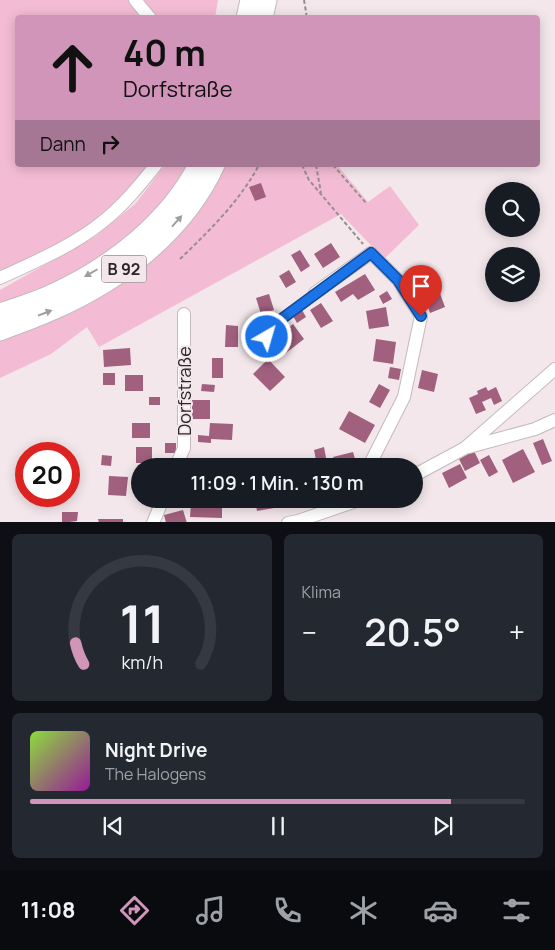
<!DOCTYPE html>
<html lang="de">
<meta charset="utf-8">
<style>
body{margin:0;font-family:Manrope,sans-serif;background:#242831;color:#f1f3f6;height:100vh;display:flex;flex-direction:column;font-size:19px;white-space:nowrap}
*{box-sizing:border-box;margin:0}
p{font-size:16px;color:#9ea1a6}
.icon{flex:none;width:28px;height:28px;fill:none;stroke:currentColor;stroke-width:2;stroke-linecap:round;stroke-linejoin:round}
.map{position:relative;height:522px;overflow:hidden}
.drawer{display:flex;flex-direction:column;gap:12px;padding:12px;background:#0d0f14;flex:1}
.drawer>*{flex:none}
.hud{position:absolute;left:15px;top:15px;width:525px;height:152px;border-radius:5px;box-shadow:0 2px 12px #0003;background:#d095b9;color:#111;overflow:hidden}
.buttons{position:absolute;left:485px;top:182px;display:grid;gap:10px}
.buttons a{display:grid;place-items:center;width:55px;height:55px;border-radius:50%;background:#171b24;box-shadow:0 2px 12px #0003;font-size:25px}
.speed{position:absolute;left:15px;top:442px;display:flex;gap:10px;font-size:25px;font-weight:700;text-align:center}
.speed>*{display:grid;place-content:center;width:65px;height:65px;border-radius:50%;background:#171b24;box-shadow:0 2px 12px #0003;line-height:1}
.speed .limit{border:8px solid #d22;background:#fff;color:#111}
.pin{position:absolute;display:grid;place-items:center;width:42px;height:42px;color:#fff;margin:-51px -21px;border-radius:50% 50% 50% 0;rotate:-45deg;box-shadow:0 0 5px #0007}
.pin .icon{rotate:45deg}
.me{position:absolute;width:55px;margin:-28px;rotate:38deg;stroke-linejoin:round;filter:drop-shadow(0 0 4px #0008)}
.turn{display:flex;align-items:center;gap:18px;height:105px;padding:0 25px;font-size:22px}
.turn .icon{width:65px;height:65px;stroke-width:2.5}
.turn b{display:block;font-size:35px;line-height:42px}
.then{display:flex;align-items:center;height:48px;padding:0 25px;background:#0003;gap:10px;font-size:19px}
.big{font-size:38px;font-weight:600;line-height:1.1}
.drawer .card{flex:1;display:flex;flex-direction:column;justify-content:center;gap:8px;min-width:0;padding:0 18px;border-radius:8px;background:#242831}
.drawer .dial{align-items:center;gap:0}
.dial svg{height:130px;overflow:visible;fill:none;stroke:#363941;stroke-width:7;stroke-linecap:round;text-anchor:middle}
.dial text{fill:#f1f3f6;stroke:none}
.song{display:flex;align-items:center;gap:15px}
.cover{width:60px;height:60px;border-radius:8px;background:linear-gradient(135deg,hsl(90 70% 55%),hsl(300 70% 35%))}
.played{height:5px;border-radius:2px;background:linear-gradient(90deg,#d095b9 85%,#363941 85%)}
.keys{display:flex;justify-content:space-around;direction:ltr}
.heat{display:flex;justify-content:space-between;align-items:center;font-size:28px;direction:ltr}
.drawer .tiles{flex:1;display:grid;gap:12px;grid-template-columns:1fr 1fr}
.card:last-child{grid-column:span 2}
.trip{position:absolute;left:131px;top:458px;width:292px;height:50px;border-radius:25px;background:#171b24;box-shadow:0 2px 12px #0003;font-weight:600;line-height:50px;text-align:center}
.dock{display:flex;height:80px;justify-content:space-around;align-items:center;background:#090b0e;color:#9ea1a6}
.dock .icon{width:35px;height:35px}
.dock .on{color:#d095b9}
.dock b{font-size:22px;color:#f1f3f6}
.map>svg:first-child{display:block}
.green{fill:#f4bcd4}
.building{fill:#a0607e}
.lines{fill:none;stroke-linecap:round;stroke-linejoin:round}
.lane-casing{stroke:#c4b9bd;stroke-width:8}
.street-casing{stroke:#c4b9bd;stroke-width:14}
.primary-casing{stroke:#c4b9bd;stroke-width:21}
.path{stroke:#968e91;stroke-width:2;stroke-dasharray:4 2.5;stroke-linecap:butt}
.lane{stroke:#fff;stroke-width:6}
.street{stroke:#fff;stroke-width:12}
.primary{stroke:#fff;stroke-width:19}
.oneway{fill:#a09d9e}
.route-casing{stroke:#114b97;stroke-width:12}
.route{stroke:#1a73e8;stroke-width:9}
.labels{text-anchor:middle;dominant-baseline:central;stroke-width:4;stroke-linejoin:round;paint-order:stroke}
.shield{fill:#f3e7eb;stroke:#676062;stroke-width:1}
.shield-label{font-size:16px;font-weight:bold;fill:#2b2628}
.street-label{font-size:18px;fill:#2b2628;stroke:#f3e7eb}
</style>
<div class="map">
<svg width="555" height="523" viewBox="0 0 555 523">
<rect width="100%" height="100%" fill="#f3e7eb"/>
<path class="green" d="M0 0H129L143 17 18 18V165H151L98 222 63 243 0 274Z
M141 0H218L215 18 156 17Z
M165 165H191L155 214 89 268 0 307V290L96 236 136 203Z
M224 165H337L368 202 390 186 419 225 384 259 341 214 99 347 87 327 51 354 0 378V338Z"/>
<path class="building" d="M261 183 266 197 255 201 249 187Z
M331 243 340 257 323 268 314 254Z
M300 250 310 266 301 272 291 255Z
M289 270 296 282 286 288 279 276Z
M365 274 375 290 358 300 353 294 341 302 335 292Z
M438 288 445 307 430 313 423 293Z
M387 291 392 299 383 304 379 296Z
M269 294 274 310 261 314 256 298Z
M321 303 333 321 321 328 310 310Z
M386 307 389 326 369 329 366 311Z
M302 310 306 317 297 323 293 316Z
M284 321 288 328 293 324 304 339 286 353 270 331Z
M226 325 238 326V347H225Z
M376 339 396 342 393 364 373 361Z
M130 348 131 365 104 367 103 350Z
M212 358H223V378H212Z
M268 359 285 377 270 391 253 374Z
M390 367 401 369 399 380 388 378Z
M422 370 438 374 434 392 418 388Z
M103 373H115V385H103Z
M125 375H143V391H125Z
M202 384 215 385 214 392 201 391Z
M379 384 390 390 380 408 369 402Z
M486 387 488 391 496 387 502 401 494 405 491 398 482 402 486 410 476 414 469 398 478 394 477 391Z
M149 397H160V405H149Z
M192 400H210V419H192Z
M349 411 375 425 365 443 339 429Z
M132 423H150V438H132Z
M210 423 233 424 232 440 211 439V443L198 442V435L209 436Z
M543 439 552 461 542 465 533 443Z
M165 443H176V453H165Z
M136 447H152V463H136Z
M324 447 327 463 317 465 314 450Z
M523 449 535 472 513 483 502 460Z
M474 451 480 463 465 471 459 459Z
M353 452 357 466H336L333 457Z
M102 455 112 456 111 466 101 465Z
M489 455 498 472 489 477 480 460Z
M460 464 467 478 449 488 442 473Z
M109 476 128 477 126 496 108 495Z
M171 499H191V504L171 502Z
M255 499H272L274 508 257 511Z
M191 504 222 505V518L190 517Z
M183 510 187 523H166L164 515Z
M62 512H78L77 521 62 523Z
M98 519H123V523H99Z"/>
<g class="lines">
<defs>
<path id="lane" d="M259 356 267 348 269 328 315 293"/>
<path id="street" d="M135 0 150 18
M0 278C34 262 71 247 101 223 122 207 139 186 156 165
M315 293 371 253 398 280 421 316 404 397 369 466
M469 447 535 429 555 420
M176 466 184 448V314
M415 475 465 448 555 369
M153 523 163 499
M288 523 298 521 362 499"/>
<path id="primary" d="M246 18 250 0
M263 18 267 0
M0 313C18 307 37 301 54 293 111 267 169 222 198 165
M0 331C18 324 36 318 53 310 120 281 184 232 215 165"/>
</defs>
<use href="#lane" class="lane-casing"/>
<use href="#street" class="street-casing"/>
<use href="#primary" class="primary-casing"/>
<path class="path" d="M304 0 307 18
M302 165 309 180 363 244
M316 165 321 193
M333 165 366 203
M180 259C210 230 239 202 259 165"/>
<use href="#lane" class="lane"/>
<use href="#street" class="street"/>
<use href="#primary" class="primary"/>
</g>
<defs><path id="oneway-solid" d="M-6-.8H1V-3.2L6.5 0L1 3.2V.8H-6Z" transform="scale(1.25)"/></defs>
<g class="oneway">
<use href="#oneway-solid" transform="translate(177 221) rotate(-48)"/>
<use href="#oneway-solid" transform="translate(91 273) rotate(150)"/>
<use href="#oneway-solid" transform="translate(45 313) rotate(-21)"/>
</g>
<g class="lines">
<defs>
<path id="route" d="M267 337 268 330 272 326 371 253 398 280 421 316"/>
</defs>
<use href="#route" class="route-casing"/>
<use href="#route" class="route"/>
</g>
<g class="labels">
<rect class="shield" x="101.5" y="255.5" width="45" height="27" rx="4"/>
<g class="shield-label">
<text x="124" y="269">B 92</text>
</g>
<g class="street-label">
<text transform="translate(184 391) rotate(-90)">Dorfstraße</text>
</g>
</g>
</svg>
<div class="buttons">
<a><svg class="icon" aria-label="search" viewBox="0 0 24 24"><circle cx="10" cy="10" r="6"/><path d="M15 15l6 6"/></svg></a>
<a><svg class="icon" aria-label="layers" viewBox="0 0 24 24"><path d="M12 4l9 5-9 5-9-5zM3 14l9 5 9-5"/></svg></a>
</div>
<div class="speed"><div class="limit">20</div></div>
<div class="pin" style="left:421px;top:316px;background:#d93025"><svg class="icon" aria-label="arrive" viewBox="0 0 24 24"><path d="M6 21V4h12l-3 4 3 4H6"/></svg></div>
<svg class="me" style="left:267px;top:337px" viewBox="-20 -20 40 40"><circle r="17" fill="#1a73e8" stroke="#fff" stroke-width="3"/><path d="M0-11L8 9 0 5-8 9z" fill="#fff"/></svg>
<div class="trip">11:09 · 1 Min. · 130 m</div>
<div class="hud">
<div class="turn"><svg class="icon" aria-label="ahead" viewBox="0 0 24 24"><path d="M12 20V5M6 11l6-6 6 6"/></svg><div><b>40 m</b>Dorfstraße</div></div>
<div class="then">Dann<svg class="icon" aria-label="right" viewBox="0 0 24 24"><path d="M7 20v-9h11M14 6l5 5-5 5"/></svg></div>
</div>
</div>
<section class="drawer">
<div class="tiles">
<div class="card dial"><svg viewBox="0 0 100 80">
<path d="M14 69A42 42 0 1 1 86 69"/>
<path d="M14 69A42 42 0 0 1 9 56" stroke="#d095b9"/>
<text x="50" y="56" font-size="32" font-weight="700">11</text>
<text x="50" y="72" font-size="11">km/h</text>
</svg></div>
<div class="card"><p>Klima</p>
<div class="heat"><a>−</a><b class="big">20.5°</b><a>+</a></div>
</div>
<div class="card">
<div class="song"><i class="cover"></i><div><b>Night Drive</b><p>The Halogens</p></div></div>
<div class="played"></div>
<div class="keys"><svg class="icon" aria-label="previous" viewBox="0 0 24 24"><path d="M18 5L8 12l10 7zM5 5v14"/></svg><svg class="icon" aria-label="pause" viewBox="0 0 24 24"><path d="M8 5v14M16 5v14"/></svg><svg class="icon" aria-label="next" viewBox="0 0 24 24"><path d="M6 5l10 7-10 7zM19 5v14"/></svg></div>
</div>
</div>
</section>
<nav class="dock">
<b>11:08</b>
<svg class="icon on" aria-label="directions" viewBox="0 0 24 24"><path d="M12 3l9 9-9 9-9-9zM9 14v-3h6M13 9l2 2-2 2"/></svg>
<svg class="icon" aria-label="music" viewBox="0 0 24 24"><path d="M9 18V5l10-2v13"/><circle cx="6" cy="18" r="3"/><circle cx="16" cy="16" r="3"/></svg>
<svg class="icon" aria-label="phone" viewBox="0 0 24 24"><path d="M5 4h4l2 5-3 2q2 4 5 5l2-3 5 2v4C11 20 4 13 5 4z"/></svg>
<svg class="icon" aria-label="climate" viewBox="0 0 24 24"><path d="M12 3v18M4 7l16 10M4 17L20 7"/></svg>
<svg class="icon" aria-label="car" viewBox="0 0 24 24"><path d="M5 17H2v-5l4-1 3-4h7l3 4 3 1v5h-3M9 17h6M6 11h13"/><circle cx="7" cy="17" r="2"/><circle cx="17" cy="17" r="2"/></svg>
<svg class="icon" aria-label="filters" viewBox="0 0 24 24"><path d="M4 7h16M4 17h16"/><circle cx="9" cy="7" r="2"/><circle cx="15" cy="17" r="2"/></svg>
</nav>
